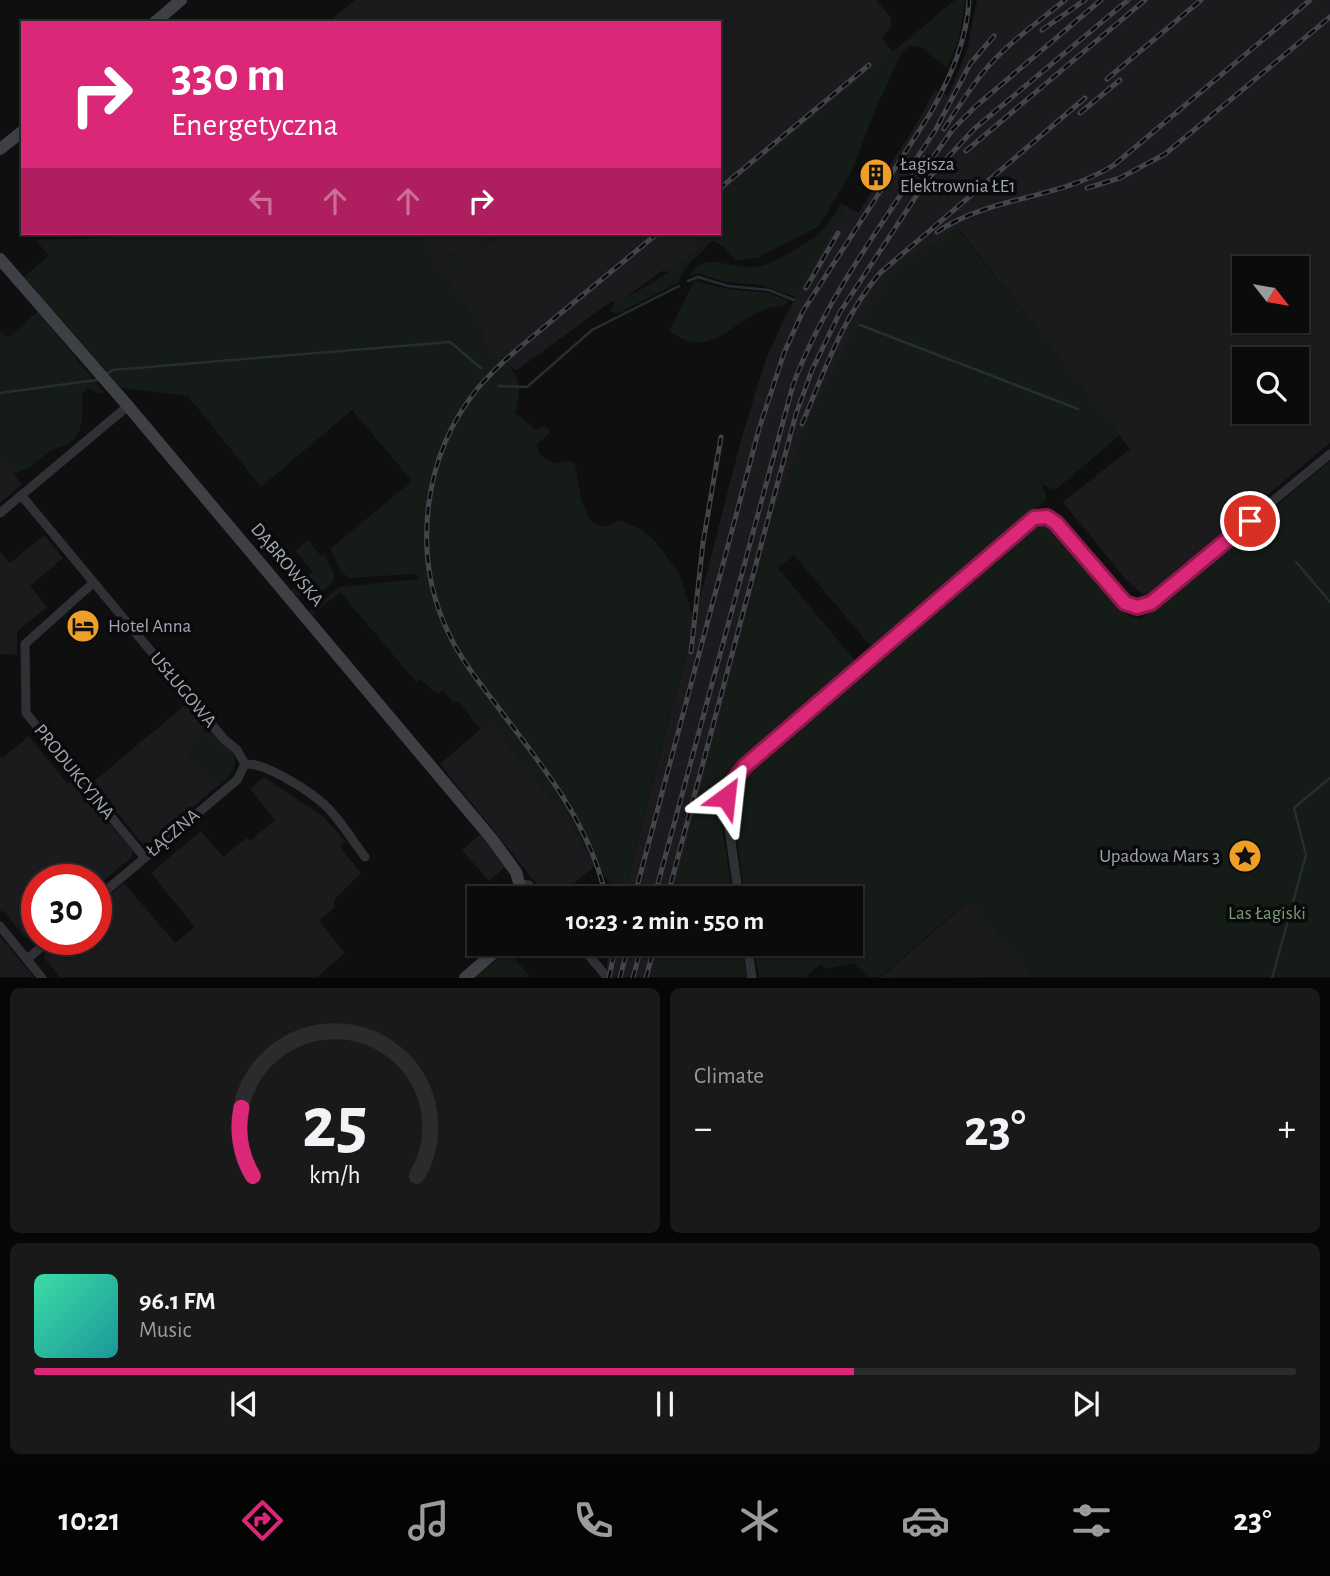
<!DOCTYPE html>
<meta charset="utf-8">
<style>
body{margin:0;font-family:"Alegreya Sans",sans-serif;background:#19191a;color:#f1f3f6;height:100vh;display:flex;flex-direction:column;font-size:26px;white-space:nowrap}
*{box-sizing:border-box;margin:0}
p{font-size:23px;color:#9a9b9d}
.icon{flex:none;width:38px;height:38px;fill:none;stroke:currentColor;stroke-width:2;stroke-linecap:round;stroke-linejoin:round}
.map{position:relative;height:978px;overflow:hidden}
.panel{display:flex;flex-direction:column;gap:10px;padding:10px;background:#060607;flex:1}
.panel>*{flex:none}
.hud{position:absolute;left:21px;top:21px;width:700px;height:214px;border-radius:0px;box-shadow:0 2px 5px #0004,0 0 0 2px #2b2b2d;background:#db2777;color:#fff;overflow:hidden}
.needle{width:46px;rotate:121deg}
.buttons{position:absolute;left:1232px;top:256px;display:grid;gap:14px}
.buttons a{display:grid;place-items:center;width:77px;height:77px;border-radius:0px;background:#0b0b0c;box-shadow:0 2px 5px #0004,0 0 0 2px #2b2b2d;font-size:35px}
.speed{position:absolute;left:21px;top:864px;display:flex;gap:14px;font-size:35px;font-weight:700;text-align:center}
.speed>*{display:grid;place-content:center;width:91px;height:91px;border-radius:50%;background:#0b0b0c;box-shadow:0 2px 5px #0004,0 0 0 2px #2b2b2d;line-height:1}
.speed .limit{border:10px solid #d22;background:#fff;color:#111}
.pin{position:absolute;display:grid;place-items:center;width:60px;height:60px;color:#fff;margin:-30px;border:4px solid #fff;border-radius:50%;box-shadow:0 2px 7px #0007}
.me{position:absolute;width:77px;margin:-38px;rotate:30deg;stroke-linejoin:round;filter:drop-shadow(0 0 5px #0008)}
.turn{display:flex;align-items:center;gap:24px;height:147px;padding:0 35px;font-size:32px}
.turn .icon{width:91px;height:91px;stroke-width:2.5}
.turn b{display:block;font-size:49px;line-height:60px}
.lanes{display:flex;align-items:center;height:66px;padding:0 35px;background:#0003;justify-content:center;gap:35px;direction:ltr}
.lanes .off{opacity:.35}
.big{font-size:52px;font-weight:700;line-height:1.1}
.panel .tile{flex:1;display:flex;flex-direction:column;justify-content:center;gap:10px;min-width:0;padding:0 24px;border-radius:10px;background:#19191a}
.panel .dial{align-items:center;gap:0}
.dial svg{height:182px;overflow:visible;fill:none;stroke:#2b2b2d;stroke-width:7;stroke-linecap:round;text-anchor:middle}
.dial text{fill:#f1f3f6;stroke:none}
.song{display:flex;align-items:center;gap:21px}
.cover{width:84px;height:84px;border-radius:10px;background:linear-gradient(135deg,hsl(160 70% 55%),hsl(180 70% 35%))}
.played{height:7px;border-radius:4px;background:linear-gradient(90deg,#db2777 65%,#2b2b2d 65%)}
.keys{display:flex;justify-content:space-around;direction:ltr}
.heat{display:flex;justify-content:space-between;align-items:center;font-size:38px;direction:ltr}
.panel .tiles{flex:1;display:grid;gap:10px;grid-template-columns:1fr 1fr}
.tile:last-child{grid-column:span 2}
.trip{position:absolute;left:467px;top:886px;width:396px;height:70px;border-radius:0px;background:#0b0b0c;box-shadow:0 2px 5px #0004,0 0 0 2px #2b2b2d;font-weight:700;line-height:70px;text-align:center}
.tabs{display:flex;height:112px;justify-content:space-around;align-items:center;background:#040405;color:#9a9b9d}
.tabs .icon{width:49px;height:49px}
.tabs .selected{color:#db2777}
.tabs b{font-size:32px;color:#f1f3f6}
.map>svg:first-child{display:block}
.built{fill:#1b1b1d;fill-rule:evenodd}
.green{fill:#151b16}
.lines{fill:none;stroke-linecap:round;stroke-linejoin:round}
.stream{stroke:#262e33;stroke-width:2.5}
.street{stroke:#303135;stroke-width:9}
.secondary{stroke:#3e4045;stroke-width:12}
.rail-casing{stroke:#43454a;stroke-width:5}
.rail{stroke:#0a0a0b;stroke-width:2.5;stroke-dasharray:8;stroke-linecap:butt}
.route-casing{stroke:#8e194d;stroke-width:18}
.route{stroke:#db2777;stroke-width:12}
.labels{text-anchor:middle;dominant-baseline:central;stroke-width:7;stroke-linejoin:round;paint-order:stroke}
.poi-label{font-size:19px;fill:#a0a6b1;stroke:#0a0a0b;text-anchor:start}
.street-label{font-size:19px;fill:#a0a6b1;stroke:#0a0a0b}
.park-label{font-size:19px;fill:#779c77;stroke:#0a0a0b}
</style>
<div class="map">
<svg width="1330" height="978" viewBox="0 0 1330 978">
<rect width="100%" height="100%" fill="#0f0f10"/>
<path class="built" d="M355 0H876L891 18V27L882 38 893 52 719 196V23H327Z
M977 0H1330V443L1145 596 1125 579 1063 502 1130 449 958 228 864 316 809 420 773 516 673 898H623L741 440 766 359 786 315 845 205 858 213 916 125 935 90 948 96 967 50ZM1244 268H1297V320H1244ZM1244 359H1297V411H1244Z
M412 233H689L702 247 670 272 662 271 626 297 615 300 605 306 517 370 511 367 502 357 493 358 485 345 480 326Z
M0 459 22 484 0 503Z
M44 535 63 558 30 586 47 607 17 632V655L0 654V552L10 563Z
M185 705 206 728 183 748 216 787 151 843H142L92 783Z
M490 721 575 830 596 865 557 898H548L440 764Z
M29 736 67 783 74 781 132 850V857L96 887V880H37V938H26L2 910 0 913V757H4Z
M264 777 324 817 346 842 340 847 361 873 334 900 335 907 319 921 345 953 317 977H60L44 958 45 950 57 940H96V907L124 883 175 943 195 927 151 873 201 831 223 857 247 838 250 841 275 820 250 789Z
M482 833 507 865 489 881 462 850Z
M970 900 1035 977 880 978Z
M0 936 34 977H0Z
M607 943H661L651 977H614L607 970Z"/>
<path class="green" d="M955 0H965V4L959 39 947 68 921 47 909 46 901 54 873 115 852 171 819 226 757 258 736 260 723 246 712 241 685 268 678 283 619 313 610 312 615 300C643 293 679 265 701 248L689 233H719V196Z
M841 203 845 206 796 297 761 285 726 282 697 273 689 276C706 247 732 273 762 266 771 264 811 241 819 234 827 227 834 213 841 203Z
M957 228 1120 435 1060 486 1053 490 1042 484 1047 499 872 648 794 555 778 568 856 662 736 770 724 787 720 812 733 898H673L773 516 809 420 864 316 891 278 914 256Z
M143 233H423V244L480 326 485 345 493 358 502 357C520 378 523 385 515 413L536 430 544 426 549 428V434L537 444 539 454 553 463 570 461 575 464C578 479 582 529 604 526 609 526 615 522 619 520L638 528 652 538 679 572 694 620 623 898H619L575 830 490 721 480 729 458 701 454 704 443 690 438 694 420 679 417 683 340 592 312 615 310 612 312 608 339 587 419 579 414 574 350 578 341 572 330 549 412 481 352 410 261 487 188 396 121 388 24 277 49 255 35 240 145 236Z
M493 233H495L491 243 453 275 457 269 443 250 438 253 428 240 432 234 433 238 430 241 438 251 443 247 449 253 455 254 460 259 466 255 470 260 478 253 474 248Z
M694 281 728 289 769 293 790 301 783 306C745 307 727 345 694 342 686 342 677 335 669 332Z
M38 311 104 393 100 394 88 388 82 394C82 412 86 435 66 445 63 447 59 446 56 448 36 460 36 467 12 474L0 459V331L8 338Z
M1330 461V977H1035L969 900 880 977H868L854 963 826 969 821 964 805 977H759L753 943H850V898H745L732 804 734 789 744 774 1033 523 1047 522 1117 604 1127 615 1141 619Z
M308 540 321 556 324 554 335 576C329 593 305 603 290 591L313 572 295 551Z
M188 703 234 755C238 771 228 778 216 788L182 748 206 728 185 705Z
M661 943H741L747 977H651Z
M507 951 531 977H476Z"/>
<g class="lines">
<path class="stream" d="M688 281 698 277 728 286 769 290 794 300
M860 325 1078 409
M108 373 113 370 450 342 481 368
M499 386 527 387 592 330 679 286
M0 393 97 380
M1296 562 1330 602
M1272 978 1306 855 1294 808 1330 778"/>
<path class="street" d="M21 495 224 739 237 750 245 764C264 762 304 788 319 800 336 813 352 840 365 857
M0 513 128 406
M93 583 25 644 26 713 144 857
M521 884 529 885 539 898
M739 898 726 807C727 790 734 778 745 766L1027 523 1039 516 1051 519 1125 603 1137 607 1145 606 1330 454
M96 899 237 780 245 764
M0 926 42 978
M578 943 608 978
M747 943 752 978
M27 959 50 940"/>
<path class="secondary" d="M154 23 181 0
M0 149 23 131
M0 259 128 406 492 839 516 872 523 898
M465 978 505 943"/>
<defs>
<path id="rail" d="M1042 30 1085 0
M1107 79 1201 0
M1080 113 1120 80
M944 129C957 109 970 88 985 70 1008 43 1038 22 1065 0
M966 151 1145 0
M913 164 936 129 970 64 994 36
M924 170 953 129 976 106 1101 0
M1087 188 1120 178 1165 154 1330 17
M719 189 869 65
M937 232C993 195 1058 200 1114 165L1310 0
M806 288 838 233
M802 424C824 372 843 316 880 273L1085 98
M691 652 703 543 721 437
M606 898C590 820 537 760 491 698 475 677 459 656 448 632 411 554 423 455 478 388 501 361 529 340 556 317 590 289 624 261 658 233
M634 898 759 429 784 353 803 311 930 114C950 78 967 41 969 0
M654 898 793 385C824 302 877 232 925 158
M667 898 796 414 812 370 840 312 926 181 974 129 1128 0
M609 978 616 943
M620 978 629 943
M633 978 642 943
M646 978 655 943"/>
</defs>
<use href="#rail" class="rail-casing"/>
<use href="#rail" class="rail"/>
</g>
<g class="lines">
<defs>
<path id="route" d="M726 797 732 783 745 766 1034 518 1047 517 1056 523 1125 603 1137 607 1151 603 1250 521"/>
</defs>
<use href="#route" class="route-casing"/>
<use href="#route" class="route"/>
</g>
<defs>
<symbol id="building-disc" viewBox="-11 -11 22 22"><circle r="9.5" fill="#ef9e28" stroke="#0a0a0b"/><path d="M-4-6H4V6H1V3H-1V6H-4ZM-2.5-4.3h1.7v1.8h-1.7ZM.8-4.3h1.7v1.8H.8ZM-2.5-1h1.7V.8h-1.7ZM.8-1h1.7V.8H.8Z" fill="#111"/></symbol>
<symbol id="hotel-disc" viewBox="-11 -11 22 22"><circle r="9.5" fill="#ef9e28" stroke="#0a0a0b"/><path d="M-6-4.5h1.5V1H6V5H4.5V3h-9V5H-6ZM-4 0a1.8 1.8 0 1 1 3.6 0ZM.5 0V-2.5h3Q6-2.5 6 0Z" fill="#111"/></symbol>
<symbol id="sight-disc" viewBox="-11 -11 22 22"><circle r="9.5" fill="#ef9e28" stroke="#0a0a0b"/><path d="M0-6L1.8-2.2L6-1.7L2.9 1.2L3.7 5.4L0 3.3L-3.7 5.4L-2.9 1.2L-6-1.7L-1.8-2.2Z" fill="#111"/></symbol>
</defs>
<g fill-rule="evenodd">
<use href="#building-disc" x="857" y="156" width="38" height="38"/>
<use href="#hotel-disc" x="64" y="607" width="38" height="38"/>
<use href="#sight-disc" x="1226" y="837" width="38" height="38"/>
</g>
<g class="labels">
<g class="poi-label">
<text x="900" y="164">Łagisza<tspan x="900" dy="22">Elektrownia ŁE1</tspan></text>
<text x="108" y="626">Hotel Anna</text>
<text x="1220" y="856" text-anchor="end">Upadowa Mars 3</text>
</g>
<g class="street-label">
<text transform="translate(287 565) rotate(50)">DĄBROWSKA</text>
<text transform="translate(183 690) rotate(50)">USŁUGOWA</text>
<text transform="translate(74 772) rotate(51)">PRODUKCYJNA</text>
<text transform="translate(173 833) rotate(-40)">ŁĄCZNA</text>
</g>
<g class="park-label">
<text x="1267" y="913">Las Łagiski</text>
</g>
</g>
</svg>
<div class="buttons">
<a><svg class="needle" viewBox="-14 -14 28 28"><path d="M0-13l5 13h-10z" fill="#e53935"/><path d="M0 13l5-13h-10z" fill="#9a9b9d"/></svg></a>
<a><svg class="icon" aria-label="search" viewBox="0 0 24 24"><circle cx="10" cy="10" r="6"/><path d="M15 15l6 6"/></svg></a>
</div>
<div class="speed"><div class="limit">30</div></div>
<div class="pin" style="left:1250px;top:521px;background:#d93025"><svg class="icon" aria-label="arrive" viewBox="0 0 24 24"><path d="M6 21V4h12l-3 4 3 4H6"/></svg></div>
<svg class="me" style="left:726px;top:797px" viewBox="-20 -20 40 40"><path d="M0-17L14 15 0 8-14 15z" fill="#db2777" stroke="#fff" stroke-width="4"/></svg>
<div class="trip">10:23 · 2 min · 550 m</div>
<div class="hud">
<div class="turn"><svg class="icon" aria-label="right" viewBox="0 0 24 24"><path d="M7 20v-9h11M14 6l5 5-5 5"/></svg><div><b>330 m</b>Energetyczna</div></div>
<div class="lanes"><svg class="icon off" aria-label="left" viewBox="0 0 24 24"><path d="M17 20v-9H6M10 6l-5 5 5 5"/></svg><svg class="icon off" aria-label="ahead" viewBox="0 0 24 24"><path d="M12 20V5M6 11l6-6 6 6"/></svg><svg class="icon off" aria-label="ahead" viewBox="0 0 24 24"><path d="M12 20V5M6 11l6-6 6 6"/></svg><svg class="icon" aria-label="right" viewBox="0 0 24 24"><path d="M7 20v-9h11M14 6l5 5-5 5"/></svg></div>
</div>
</div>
<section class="panel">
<div class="tiles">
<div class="tile dial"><svg viewBox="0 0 100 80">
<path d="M14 69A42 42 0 1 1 86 69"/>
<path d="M14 69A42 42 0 0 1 9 39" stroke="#db2777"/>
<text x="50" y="56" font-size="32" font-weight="700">25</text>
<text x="50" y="72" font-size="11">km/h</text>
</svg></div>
<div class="tile"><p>Climate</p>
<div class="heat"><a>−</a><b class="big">23°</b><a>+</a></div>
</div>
<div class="tile">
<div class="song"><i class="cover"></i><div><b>96.1 FM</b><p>Music</p></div></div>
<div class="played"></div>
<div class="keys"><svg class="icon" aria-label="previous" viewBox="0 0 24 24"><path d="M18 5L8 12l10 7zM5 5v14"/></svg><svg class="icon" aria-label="pause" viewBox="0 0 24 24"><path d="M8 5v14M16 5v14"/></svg><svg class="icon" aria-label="next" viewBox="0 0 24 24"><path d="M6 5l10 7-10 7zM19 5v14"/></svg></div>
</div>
</div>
</section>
<nav class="tabs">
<b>10:21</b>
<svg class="icon selected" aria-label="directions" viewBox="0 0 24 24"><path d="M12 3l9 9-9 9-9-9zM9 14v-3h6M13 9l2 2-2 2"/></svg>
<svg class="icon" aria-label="music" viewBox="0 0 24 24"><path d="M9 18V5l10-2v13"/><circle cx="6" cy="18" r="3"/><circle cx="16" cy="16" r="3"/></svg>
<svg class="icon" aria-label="phone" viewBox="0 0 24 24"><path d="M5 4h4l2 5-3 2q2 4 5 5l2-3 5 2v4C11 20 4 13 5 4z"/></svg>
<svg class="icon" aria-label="climate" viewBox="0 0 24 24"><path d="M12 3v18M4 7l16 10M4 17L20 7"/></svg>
<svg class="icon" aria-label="car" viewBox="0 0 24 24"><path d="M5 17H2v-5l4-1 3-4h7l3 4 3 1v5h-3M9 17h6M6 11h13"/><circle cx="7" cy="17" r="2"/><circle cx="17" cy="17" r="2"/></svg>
<svg class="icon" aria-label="filters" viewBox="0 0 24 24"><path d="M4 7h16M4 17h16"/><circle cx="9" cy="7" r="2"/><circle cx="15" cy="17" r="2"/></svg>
<b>23°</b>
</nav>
